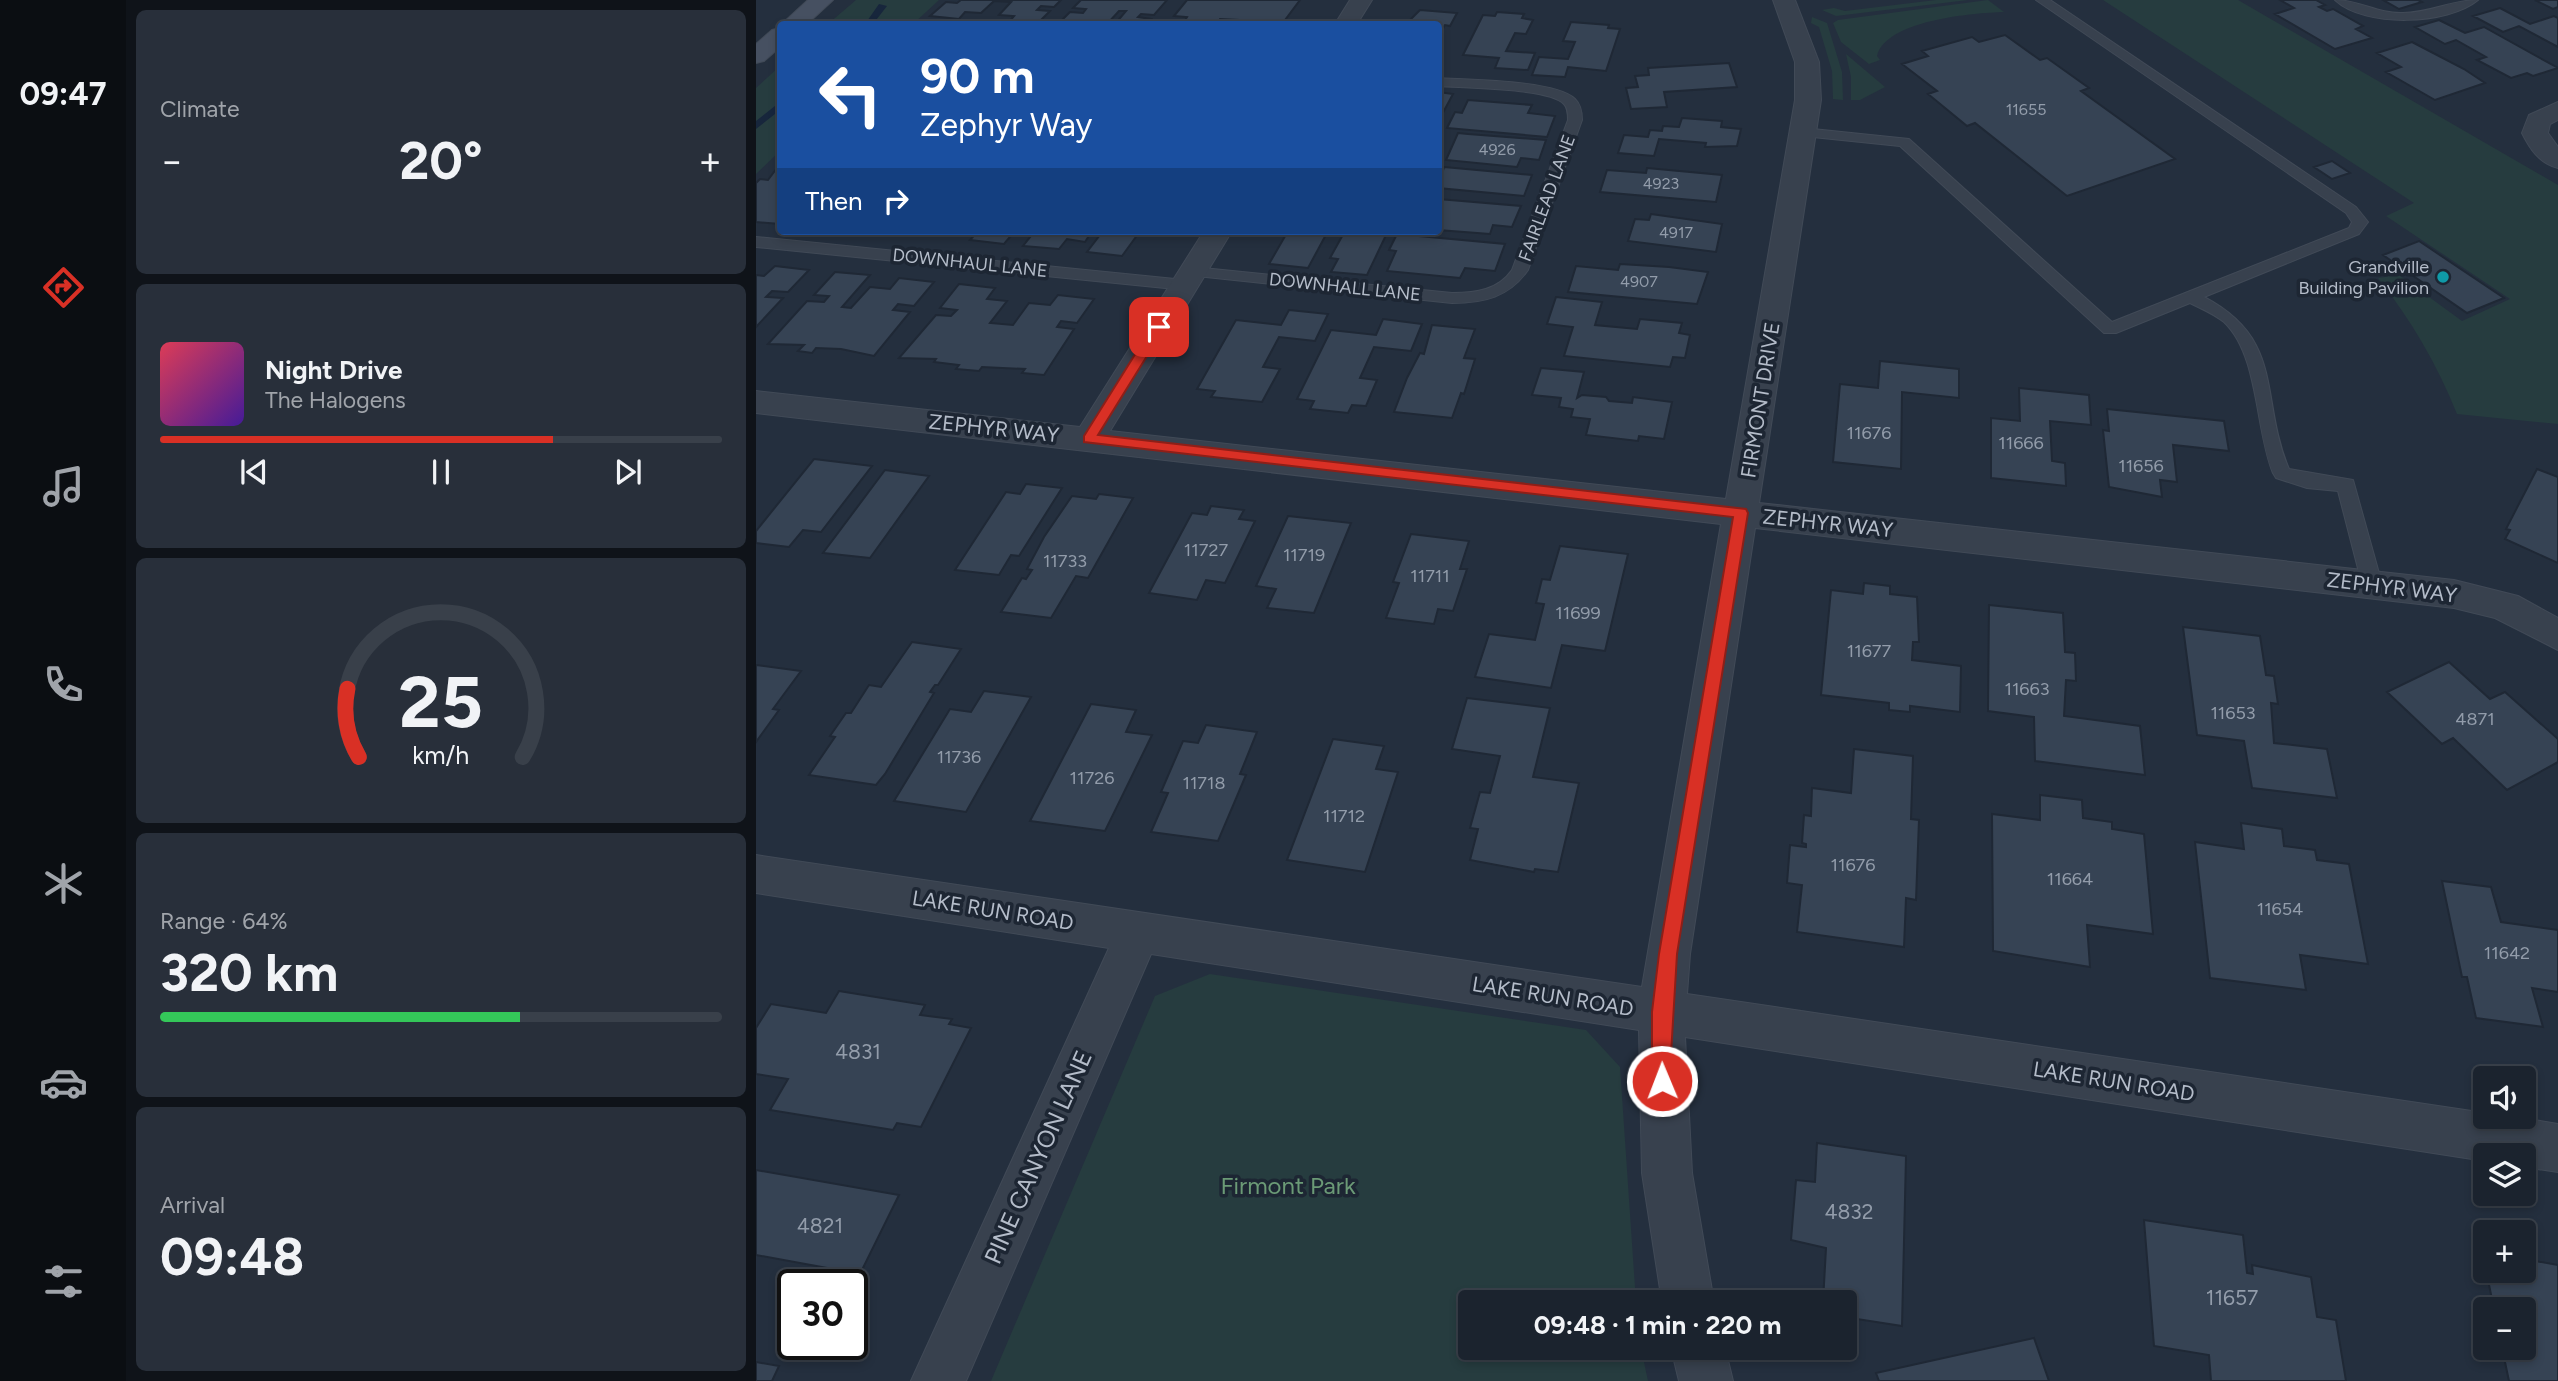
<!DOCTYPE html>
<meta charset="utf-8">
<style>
body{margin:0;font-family:Figtree,sans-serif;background:#282f3a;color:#f1f3f6;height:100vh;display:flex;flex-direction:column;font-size:26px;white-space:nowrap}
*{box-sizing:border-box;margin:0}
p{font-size:23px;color:#a0a4aa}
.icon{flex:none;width:38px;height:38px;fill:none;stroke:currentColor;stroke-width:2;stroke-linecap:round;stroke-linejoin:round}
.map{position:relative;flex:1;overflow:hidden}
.details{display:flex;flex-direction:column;gap:10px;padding:10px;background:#0f1319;width:630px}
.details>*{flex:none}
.hud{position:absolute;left:21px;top:21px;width:665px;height:214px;border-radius:7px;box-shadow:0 4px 10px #0003,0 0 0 2px #39404a;background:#1a4fa0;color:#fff;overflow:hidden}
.tools{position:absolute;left:1717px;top:1066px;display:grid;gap:14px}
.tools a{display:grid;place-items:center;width:63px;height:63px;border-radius:7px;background:#1b232e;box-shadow:0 4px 10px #0003,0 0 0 2px #39404a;font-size:35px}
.speed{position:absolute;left:21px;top:1269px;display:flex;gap:14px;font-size:35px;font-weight:700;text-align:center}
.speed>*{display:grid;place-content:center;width:91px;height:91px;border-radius:50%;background:#1b232e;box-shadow:0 4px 10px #0003,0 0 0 2px #39404a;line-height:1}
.speed .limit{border:4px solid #111;border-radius:10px;background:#fff;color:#111}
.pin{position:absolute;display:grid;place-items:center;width:60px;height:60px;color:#fff;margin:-30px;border-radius:14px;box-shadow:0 4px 10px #0006}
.me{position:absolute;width:77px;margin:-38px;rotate:359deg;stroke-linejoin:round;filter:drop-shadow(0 0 5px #0008)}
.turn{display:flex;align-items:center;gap:24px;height:147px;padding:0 28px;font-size:32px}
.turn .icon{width:91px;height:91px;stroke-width:2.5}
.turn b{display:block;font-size:49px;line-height:60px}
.then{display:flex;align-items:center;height:66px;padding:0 28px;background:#0003;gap:14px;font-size:26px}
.big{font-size:52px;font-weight:700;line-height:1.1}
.details .tile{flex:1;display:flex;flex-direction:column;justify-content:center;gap:10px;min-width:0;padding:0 24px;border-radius:10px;background:#282f3a}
.details .dial{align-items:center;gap:0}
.dial svg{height:182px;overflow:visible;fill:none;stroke:#39404a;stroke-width:7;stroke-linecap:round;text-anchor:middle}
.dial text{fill:#f1f3f6;stroke:none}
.song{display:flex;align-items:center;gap:21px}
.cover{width:84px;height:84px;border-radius:10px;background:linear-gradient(135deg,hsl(350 70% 55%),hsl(260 70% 35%))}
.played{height:7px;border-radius:4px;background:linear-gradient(90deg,#d93025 70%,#39404a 70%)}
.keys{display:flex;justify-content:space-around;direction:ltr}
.heat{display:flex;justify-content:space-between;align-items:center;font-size:38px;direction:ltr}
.charge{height:10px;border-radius:5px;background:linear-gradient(90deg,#34c759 64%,#39404a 0)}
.trip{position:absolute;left:702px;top:1290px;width:399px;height:70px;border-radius:7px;background:#1b232e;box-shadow:0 4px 10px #0003,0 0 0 2px #39404a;font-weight:700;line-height:70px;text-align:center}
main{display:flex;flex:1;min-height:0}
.menu{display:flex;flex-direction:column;width:126px;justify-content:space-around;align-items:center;background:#0b0e12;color:#a0a4aa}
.menu .icon{width:49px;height:49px}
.menu .on{color:#d93025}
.menu b{font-size:32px;color:#f1f3f6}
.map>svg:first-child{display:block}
.green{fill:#263c3f}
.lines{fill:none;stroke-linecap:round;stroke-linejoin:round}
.stream{fill:#17263c;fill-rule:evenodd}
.building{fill:#364354;stroke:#1f2835;stroke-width:2}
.lane-casing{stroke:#414a57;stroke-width:2}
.street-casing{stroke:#414a57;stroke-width:2}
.secondary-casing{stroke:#414a57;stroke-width:2}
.lane{fill:#38414e;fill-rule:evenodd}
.street{fill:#38414e;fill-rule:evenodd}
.secondary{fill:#465061;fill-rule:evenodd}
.route{fill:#d93025;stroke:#8d1f18;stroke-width:2}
.culture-dot{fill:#0f9aa8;stroke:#1d2633;stroke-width:2.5}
.labels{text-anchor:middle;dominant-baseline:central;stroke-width:7;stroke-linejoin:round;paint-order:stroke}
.far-number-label{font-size:16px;fill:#929caa}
.far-street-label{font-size:18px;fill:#b4bcc9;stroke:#1d2633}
.far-poi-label{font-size:18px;fill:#b4bcc9;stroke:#1d2633;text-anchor:end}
.number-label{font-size:18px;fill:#929caa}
.street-label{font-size:21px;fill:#b4bcc9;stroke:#1d2633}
.near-number-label{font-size:21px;fill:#929caa}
.near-street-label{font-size:24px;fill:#b4bcc9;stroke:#1d2633}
.near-park-label{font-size:24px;fill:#6b9a76;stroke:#1d2633}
</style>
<main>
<nav class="menu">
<b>09:47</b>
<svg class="icon on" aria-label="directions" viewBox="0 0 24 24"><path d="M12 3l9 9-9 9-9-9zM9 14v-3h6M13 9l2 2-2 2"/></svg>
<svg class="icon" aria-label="music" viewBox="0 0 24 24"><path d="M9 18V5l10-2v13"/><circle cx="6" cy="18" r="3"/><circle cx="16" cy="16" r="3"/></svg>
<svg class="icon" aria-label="phone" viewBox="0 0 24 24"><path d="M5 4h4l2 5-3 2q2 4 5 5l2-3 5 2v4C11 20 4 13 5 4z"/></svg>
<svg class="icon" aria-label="climate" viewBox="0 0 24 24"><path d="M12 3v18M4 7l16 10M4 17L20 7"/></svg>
<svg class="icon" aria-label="car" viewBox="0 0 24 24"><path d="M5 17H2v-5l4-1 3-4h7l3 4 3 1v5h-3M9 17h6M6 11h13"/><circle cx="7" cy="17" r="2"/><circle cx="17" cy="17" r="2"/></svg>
<svg class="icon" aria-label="filters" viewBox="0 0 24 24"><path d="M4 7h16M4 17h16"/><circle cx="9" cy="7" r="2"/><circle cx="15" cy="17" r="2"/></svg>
</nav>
<section class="details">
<div class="tile"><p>Climate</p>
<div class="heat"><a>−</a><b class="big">20°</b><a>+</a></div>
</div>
<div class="tile">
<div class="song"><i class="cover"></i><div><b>Night Drive</b><p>The Halogens</p></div></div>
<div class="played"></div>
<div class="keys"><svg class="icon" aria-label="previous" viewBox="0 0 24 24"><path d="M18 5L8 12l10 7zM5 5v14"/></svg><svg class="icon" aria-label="pause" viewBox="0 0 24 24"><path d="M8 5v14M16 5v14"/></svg><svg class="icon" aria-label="next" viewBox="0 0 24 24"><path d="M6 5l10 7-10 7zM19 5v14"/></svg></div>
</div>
<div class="tile dial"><svg viewBox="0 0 100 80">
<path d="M14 69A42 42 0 1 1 86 69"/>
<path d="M14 69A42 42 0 0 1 9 39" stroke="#d93025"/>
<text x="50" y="56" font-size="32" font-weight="700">25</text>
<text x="50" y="72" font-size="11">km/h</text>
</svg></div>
<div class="tile"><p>Range · 64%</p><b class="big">320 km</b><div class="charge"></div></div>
<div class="tile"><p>Arrival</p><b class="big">09:48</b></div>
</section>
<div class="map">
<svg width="1802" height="1381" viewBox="0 0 1802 1381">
<rect width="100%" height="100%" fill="#242f3e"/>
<path class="green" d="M100 0H183L157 24H72Z
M1180 0H1212L1080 16 1066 10 1078 8 1089 11Z
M1232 0 1248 12C1217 13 1130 20 1121 56L1124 60 1113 64 1085 42 1077 23 1082 20Z
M1347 0H1482L1802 185V424L1701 414C1681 364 1655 320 1622 278L1643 275 1706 321 1754 299 1630 216 1658 203Z
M1056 17 1071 23 1086 72 1087 100 1077 99 1076 71 1063 27 1055 23Z
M1090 54 1129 87 1104 100H1095V77Z
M24 66V151L0 174V88Z
M454 974 830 1030 864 1067 880 1302H714V1348H885L892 1381H235L399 996Z"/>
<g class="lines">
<path class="stream" d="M123 4 131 6 117 24H109Z
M24 102V110L0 129V121Z"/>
</g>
<path class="building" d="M205 0H305L298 7 285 6 281 10 294 11 281 24 252 23 258 16 243 15 255 2 238 1 225 13 209 12 203 19 174 16 190 2 201 3Z
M325 0H411L398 15 385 14 382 17 395 19 390 24H359L370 11H363L351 24H302L314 12 327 13 330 9 317 8Z
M431 0H544L526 24H479L482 20 464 19 460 24H412L415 20 428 22 431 17 418 16Z
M1524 0H1560L1569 5 1563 7 1571 11 1577 9 1607 26 1600 29 1616 38 1579 49 1519 14 1538 8Z
M1627 0H1662L1666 2 1643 9Z
M1779 0H1802V7L1797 9Z
M1744 8 1774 24 1798 16 1802 18V47L1763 26 1747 32 1717 16Z
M664 10 701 13 694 26 689 25 682 37V24H650Z
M741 12 768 14 766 18 777 20 770 34 759 33 750 51 779 53 772 70 739 68 743 58 707 55 727 15 739 16Z
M1683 20 1709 33 1728 27 1802 68 1777 76 1771 73 1755 78 1721 60 1730 57 1700 40 1689 44 1659 27Z
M815 22 853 25 852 28 864 29 850 71 812 67 809 77 776 75 783 57 812 59 819 42 807 41Z
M1249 35 1284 60 1291 58 1333 88 1325 91 1419 159 1311 196 1219 123 1211 126 1172 94 1181 91 1146 64 1172 56 1166 51 1216 37 1223 42Z
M1656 42 1708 69 1729 83 1679 100 1630 72 1645 67 1621 53Z
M973 63 981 87 908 92 911 107 875 109 870 88 882 87 879 76 893 75 892 68Z
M682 92 697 94 682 122Z
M712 100 776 105 772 113 799 116 791 137 691 128 699 112 706 113Z
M926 118 966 121 965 127 985 129 981 146 949 147 950 143 903 139 898 156 862 153 868 135 892 137 894 130 906 131 907 126 923 127Z
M702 133 712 134 790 140 783 160 765 158 761 167 690 160Z
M1576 161 1594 173 1576 179 1558 167Z
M24 164V224L0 222V183L4 179 12 180Z
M688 167 776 175 768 196 682 188Z
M891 168 966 175 960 202 844 192 851 170 890 173Z
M682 199 765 206 756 227 737 225 734 234 682 230Z
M895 214 966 224 960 252 872 241 879 219 893 220Z
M222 231H259L248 244 214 240Z
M279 231H336L329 242 311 239 303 249 267 246Z
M347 231H368L382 234 366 256 331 252Z
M532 231H572L552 268 513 264Z
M589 231H632L611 275 575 272 582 259 574 258Z
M641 234 749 244 739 271 709 268 704 278 631 271 640 251 633 250Z
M1663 241 1748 298 1711 313 1627 255Z
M864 264 913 267 952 272 941 304 812 292 820 266 862 270Z
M19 266 53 270 32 292 16 291 10 297 27 298 0 327V275L8 276Z
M79 272 114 275 86 307 95 308 114 287 134 289 143 278 178 282 158 306 142 304 137 310 154 312 118 356 85 349 60 348 56 353 42 351 48 345 12 344 51 301 68 302 73 296 58 295Z
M203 284 239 288 231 299 251 301 234 323 257 325 273 303 294 305 302 295 338 299 321 323 305 321 301 327 318 329 288 375 266 373 269 369 226 367 223 371 200 369 203 365 178 362 180 359 143 358 180 315 195 316 201 310 184 308Z
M800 297 846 302 839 325 881 329 884 319 926 323 923 333 934 335 929 358 917 357 914 367 808 356 817 327 791 324Z
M533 310 572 314 559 341 523 337 507 367 524 369 506 402 455 397 459 391 441 389 480 320 525 325Z
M627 319 666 324 655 351 618 347 604 378 621 380 610 406 596 405 592 413 554 409 558 401 541 399 575 330 620 335Z
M676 325 719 329 708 358 719 359 708 394 705 393 696 418 638 412 651 378 664 353 668 354Z
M1124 361 1203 369V398L1146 392 1145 469 1077 462 1084 384 1122 388Z
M785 368 828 372 821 398 826 395 850 397 853 401 876 403 877 397 916 402 908 439 883 436 882 441 830 435 834 419 815 417 817 409 803 407 805 398 776 395Z
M1263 388 1333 395 1335 425 1294 421 1296 461 1309 463 1310 486 1235 478V418L1264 421Z
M1351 409 1468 421 1473 451 1417 445 1421 482 1404 480 1406 497 1353 487 1347 430 1353 431Z
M58 459 116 466 65 532 47 530 33 547 0 543V531Z
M1781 469 1802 477V563L1749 539 1754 530 1750 529Z
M129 470 173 476 114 558 67 553Z
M270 484 306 488 263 556 255 555 243 575 199 570 250 492 264 494Z
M343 494 377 498 332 578 320 576 295 618 245 612 266 578 270 579 276 570 271 569 288 537 316 496 340 499Z
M455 506 488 510 483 519 499 521 469 583 450 580 441 600 393 593 436 513 451 515Z
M532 516 595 523 558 613 511 608 520 589 500 586Z
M655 534 713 541 704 569H711L697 611 682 609 678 624 630 618 643 583 637 582Z
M804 546 872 554 849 651 806 645 795 688 719 677 733 634 779 640 788 604 780 603 786 579 794 580Z
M1108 583 1134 586V594L1161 597 1163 642H1157L1156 660 1205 666 1204 712 1154 706V712L1133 710V703L1065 695 1075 590 1107 594Z
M1233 605 1307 613 1309 652 1319 653 1320 681 1310 680 1308 716 1384 726 1389 775 1279 761 1278 717 1232 711Z
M1427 627 1504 636 1510 675 1518 676 1522 704 1515 703 1518 743 1571 749 1581 798 1496 788 1488 741 1441 735Z
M156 642 205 649 182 685H179L174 692 178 693 129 774 120 785 53 775 79 737 74 736 90 713H95L113 685 125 687Z
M1693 662 1734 699 1749 692 1802 739V762L1751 790 1697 738 1686 744 1631 692Z
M0 665 45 671 17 709 23 710 0 742Z
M228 691 275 697 210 812 138 801 194 709 215 712Z
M711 698 794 708 777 777 823 783 802 872 779 869 778 872 714 860 722 829 714 828 724 792 734 793 744 756 696 749Z
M335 704 380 710 370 732 396 735 349 831 274 821Z
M450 725 501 732 484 774 490 775 462 841 395 832 412 793 405 792 427 741 442 743Z
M577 739 628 746 620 769 642 772 609 872 531 860Z
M1098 749 1157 756 1155 819 1163 820 1160 900 1150 898 1148 947 1041 932 1046 885 1031 883 1034 845 1050 847V844L1046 843 1048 815 1055 816 1056 788 1095 793Z
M1284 795 1326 800 1327 818 1356 822V829L1388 834 1397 934 1331 925 1334 967 1237 951 1236 814 1284 820Z
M1485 823 1526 829 1528 846 1559 850 1561 860 1593 864 1612 964 1544 955 1550 990 1454 978 1439 842 1488 849Z
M1686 881 1735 887 1745 922 1802 930V992L1776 988 1787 1027 1720 1018 1711 977H1706Z
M83 991 169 1005 164 1015 196 1019 193 1024 215 1028 165 1127 141 1123 137 1130 14 1110 32 1079 0 1074V1028L15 1004 70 1013Z
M1061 1143 1150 1156 1146 1326 1088 1317V1302H1067L1070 1248 1035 1240 1040 1180 1059 1182Z
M0 1170 143 1195 104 1274 0 1255Z
M1388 1220 1487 1235 1491 1273 1497 1274 1496 1265 1555 1277 1561 1317 1580 1320 1590 1381H1455L1453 1355 1398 1346Z
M1768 1259 1802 1265V1381H1753L1746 1348H1768V1309H1738L1732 1280 1738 1281 1735 1270H1768Z
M1278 1338 1293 1381H1123L1120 1373Z
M0 1362 23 1366 16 1381H0Z"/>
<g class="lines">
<defs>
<path id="lane" d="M1280 0H1294L1600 207 1612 222 1603 234 1448 297C1530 340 1503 398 1533 469L1597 480 1626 584 1623 589H1609L1606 584 1582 491 1551 488 1520 478 1517 473C1499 429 1503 355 1468 322 1458 314 1446 309 1434 303L1360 333H1348L1144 146 1047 136 1040 132 1047 128 1153 139 1356 322 1593 228 1596 222 1590 213Z
M1579 0C1603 0 1622 14 1647 13 1673 13 1696 0 1722 0 1692 25 1609 28 1579 0Z
M682 78C711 80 800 80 819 99 825 105 826 112 826 120L772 270C753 297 728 303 696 303L431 275V269L437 267 696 293C720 293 742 290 756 270L812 120C812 115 812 108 808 104 794 88 706 88 682 86Z
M0 237 429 280 437 285 429 290 0 247Z"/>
<path id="street" d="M594 0H616L601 24H579Z
M1017 0H1039L1063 62 1065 100 1003 503 1698 580 1762 596 1802 618V650L1739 618 1698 608 999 528 934 954 931 994 1729 1113V1116H1755L1802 1124V1172L1768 1167V1155H1729V1161L929 1037 936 1173 958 1302H906L886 1173 883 1030 395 954 210 1381H155L353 948 0 893V855L886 987 965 524 0 413V391L324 427 448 231H476L354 431 970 499 1039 100V62Z
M1802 102V120L1794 124 1792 133 1802 147V168C1783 163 1774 149 1766 133L1773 115Z
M915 1348H969L977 1381H923Z"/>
<path id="secondary" d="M52 0H77L51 24H26Z
M24 28V47L8 61 0 63V44L16 30Z"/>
</defs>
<use href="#lane" class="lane-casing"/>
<use href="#street" class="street-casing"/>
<use href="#secondary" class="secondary-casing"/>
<use href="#lane" class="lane"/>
<use href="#street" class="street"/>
<use href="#secondary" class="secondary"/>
</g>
<path class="route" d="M403 323 409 327 342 435 990 509 992 513 921 954 913 1088 906 1091 899 1088 896 1081V1012L903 954 977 517 328 442V436L398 324Z"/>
<circle class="culture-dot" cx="1687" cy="277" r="7"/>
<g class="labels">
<g class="far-number-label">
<text x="1270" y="109">11655</text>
<text x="741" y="149">4926</text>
<text x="905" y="183">4923</text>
<text x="920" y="232">4917</text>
<text x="883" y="281">4907</text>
</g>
<g class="far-street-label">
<text transform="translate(791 198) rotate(-70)">FAIRLEAD LANE</text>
<text transform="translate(214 263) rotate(6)">DOWNHAUL LANE</text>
<text transform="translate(589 287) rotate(6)">DOWNHALL LANE</text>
</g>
<g class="far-poi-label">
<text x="1673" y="267">Grandville<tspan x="1673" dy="21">Building Pavilion</tspan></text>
</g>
<g class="number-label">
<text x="1113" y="433">11676</text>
<text x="1265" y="443">11666</text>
<text x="1385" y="466">11656</text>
<text x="450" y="550">11727</text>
<text x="548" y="555">11719</text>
<text x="309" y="561">11733</text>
<text x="674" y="576">11711</text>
<text x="822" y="613">11699</text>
<text x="1113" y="651">11677</text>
<text x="1271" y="689">11663</text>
<text x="1477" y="713">11653</text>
<text x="1719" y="719">4871</text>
<text x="203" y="757">11736</text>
<text x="336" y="778">11726</text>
<text x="448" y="783">11718</text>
<text x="588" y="816">11712</text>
<text x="1097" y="865">11676</text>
<text x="1314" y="879">11664</text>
<text x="1524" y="909">11654</text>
<text x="1751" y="953">11642</text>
</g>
<g class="street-label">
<text transform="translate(1004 400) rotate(-81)">FIRMONT DRIVE</text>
<text transform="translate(238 428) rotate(6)">ZEPHYR WAY</text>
<text transform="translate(1072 523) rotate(6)">ZEPHYR WAY</text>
<text transform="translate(1636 587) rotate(7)">ZEPHYR WAY</text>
<text transform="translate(237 910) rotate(9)">LAKE RUN ROAD</text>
<text transform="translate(797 996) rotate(9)">LAKE RUN ROAD</text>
<text transform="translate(1358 1081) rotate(9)">LAKE RUN ROAD</text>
</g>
<g class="near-number-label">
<text x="102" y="1051">4831</text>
<text x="1093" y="1211">4832</text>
<text x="64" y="1225">4821</text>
<text x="1476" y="1297">11657</text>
</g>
<g class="near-street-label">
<text transform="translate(282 1157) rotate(-66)">PINE CANYON LANE</text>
</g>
<g class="near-park-label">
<text x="532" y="1185">Firmont Park</text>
</g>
</g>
</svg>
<div class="tools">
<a><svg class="icon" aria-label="sound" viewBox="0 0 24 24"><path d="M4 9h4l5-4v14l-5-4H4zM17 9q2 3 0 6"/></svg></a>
<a><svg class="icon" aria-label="layers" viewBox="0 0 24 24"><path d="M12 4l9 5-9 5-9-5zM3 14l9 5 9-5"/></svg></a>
<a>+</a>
<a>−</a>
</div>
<div class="speed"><div class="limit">30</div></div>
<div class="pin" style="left:403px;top:327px;background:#d93025"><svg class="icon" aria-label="arrive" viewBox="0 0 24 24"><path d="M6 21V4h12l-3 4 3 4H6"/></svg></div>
<svg class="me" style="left:906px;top:1081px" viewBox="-20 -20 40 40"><circle r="17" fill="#d93025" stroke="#fff" stroke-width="3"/><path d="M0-11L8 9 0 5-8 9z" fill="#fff"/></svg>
<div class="trip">09:48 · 1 min · 220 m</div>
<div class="hud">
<div class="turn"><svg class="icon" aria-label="left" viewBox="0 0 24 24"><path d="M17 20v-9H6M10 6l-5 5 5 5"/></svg><div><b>90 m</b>Zephyr Way</div></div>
<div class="then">Then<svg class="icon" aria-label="right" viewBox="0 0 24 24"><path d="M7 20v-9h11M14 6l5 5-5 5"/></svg></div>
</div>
</div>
</main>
